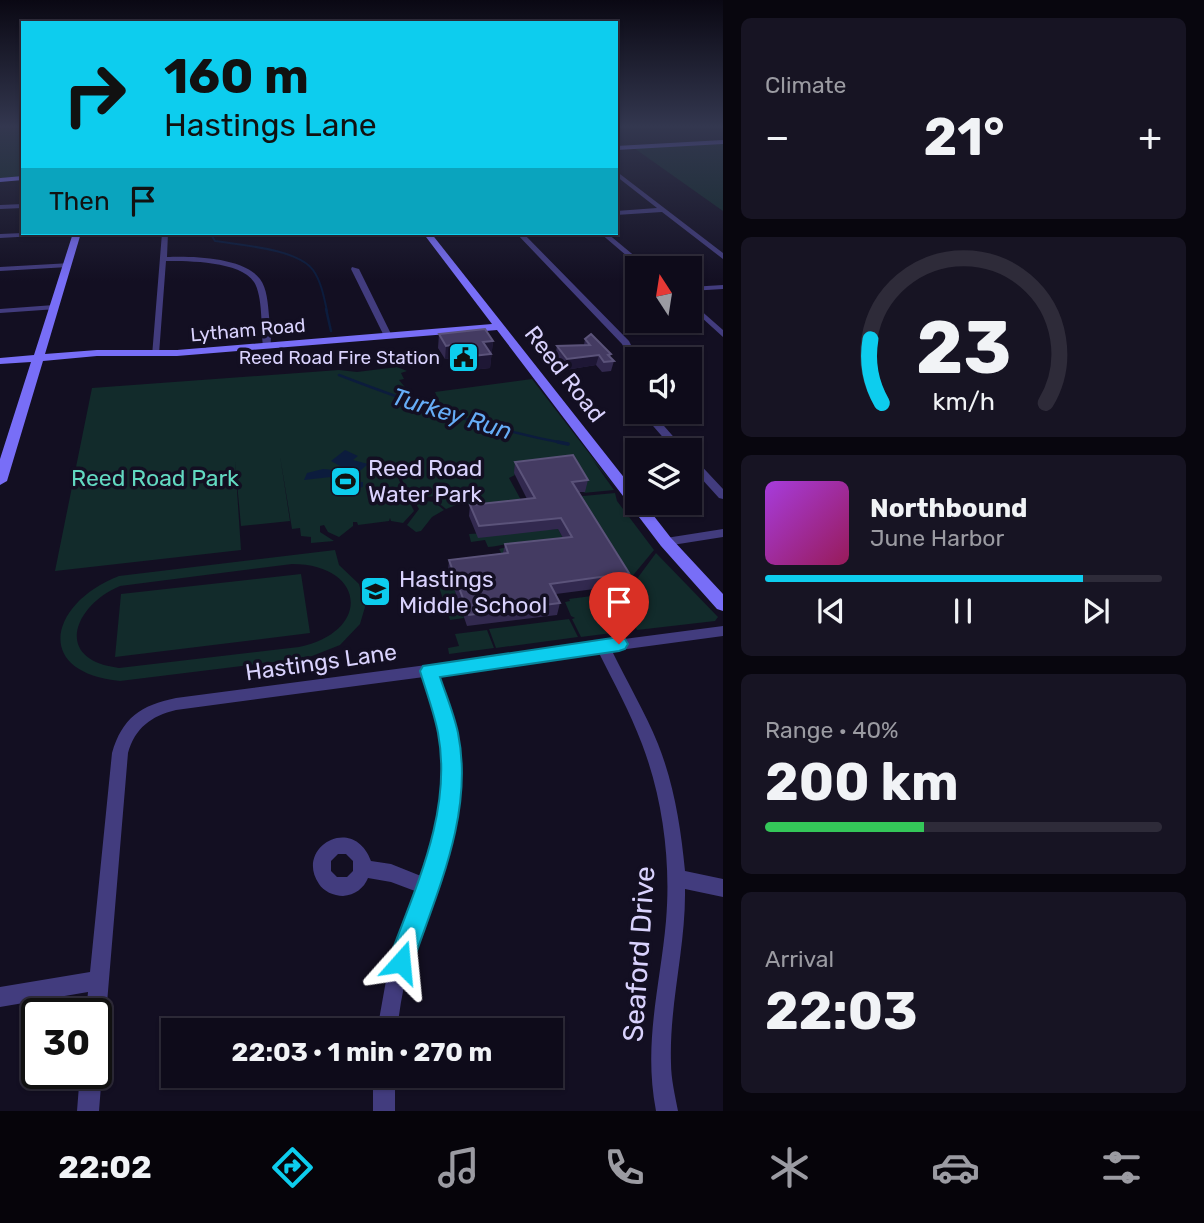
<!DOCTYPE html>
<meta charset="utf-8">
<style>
body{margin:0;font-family:Rubik,sans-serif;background:#171423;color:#f1f3f6;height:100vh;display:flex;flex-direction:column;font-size:26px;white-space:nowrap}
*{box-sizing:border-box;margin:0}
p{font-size:23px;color:#9b9ba2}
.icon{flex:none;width:38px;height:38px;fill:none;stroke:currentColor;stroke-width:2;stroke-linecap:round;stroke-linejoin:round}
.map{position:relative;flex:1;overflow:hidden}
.side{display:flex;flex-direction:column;gap:18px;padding:18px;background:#08060e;width:481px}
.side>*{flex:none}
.guide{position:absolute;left:21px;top:21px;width:597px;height:214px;border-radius:0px;box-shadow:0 2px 5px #0004,0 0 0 2px #2e2b39;background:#0dcdee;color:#111;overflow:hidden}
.needle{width:46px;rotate:348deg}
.controls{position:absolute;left:625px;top:256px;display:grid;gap:14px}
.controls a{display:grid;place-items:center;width:77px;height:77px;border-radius:0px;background:#0e0b1a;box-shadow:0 2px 5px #0004,0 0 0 2px #2e2b39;font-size:35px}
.speed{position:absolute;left:21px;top:998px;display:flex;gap:14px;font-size:35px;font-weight:700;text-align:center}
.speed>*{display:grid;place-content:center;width:91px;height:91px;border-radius:50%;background:#0e0b1a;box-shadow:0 2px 5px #0004,0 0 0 2px #2e2b39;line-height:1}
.speed .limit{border:4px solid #111;border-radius:10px;background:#fff;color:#111}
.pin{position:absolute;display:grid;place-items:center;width:60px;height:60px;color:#fff;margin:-72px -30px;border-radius:50% 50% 50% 0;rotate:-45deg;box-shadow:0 0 7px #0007}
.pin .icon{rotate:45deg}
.me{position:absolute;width:77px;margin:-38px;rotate:18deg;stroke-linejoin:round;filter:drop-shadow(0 0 5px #0008)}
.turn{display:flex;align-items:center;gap:24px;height:147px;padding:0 28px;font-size:32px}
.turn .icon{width:91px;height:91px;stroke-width:2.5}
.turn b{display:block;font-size:49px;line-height:60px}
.then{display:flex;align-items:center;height:66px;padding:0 28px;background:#0003;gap:14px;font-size:26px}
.big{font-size:52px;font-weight:700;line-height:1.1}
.side .card{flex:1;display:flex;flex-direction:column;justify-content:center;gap:10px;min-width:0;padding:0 24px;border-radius:10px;background:#171423}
.side .dial{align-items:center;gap:0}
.dial svg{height:182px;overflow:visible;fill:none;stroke:#2e2b39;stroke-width:7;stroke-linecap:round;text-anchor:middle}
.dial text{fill:#f1f3f6;stroke:none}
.song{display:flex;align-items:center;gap:21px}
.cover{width:84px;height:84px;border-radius:10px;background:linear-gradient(135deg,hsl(280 70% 55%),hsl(330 70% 35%))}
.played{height:7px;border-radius:4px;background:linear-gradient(90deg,#0dcdee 80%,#2e2b39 80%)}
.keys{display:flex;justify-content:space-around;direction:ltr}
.heat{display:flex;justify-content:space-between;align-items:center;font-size:38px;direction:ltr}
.charge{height:10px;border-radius:5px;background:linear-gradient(90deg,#34c759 40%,#2e2b39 0)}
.trip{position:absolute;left:161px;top:1018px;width:402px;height:70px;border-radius:0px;background:#0e0b1a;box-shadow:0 2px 5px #0004,0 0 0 2px #2e2b39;font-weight:700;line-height:70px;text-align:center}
.dock{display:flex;height:112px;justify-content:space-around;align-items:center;background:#06040a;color:#9b9ba2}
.dock .icon{width:49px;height:49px}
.dock .current{color:#0dcdee}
.dock b{font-size:32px;color:#f1f3f6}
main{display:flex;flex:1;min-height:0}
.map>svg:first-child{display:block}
.green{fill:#122b2b;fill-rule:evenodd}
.water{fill:#0c1c3d}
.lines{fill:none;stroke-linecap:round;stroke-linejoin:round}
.stream-far2{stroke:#0c1c3d;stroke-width:2}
.stream-far1{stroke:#0c1c3d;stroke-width:2.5}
.stream{stroke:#0c1c3d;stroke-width:3.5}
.street{fill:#423c7e;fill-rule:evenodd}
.secondary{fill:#786ef7;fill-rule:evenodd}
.wall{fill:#32294f}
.shaded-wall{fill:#1e1735}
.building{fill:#443b62;stroke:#5b537a;stroke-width:2}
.route{fill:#0dcdee;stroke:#08859b;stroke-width:2}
.labels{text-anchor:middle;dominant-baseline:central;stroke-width:7;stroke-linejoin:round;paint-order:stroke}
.far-street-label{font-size:19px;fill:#d9d2fd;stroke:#130f22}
.far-poi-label{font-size:19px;fill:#d9d2fd;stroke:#130f22;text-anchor:end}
.street-label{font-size:23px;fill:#d9d2fd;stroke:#130f22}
.poi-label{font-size:23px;fill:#d9d2fd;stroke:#130f22;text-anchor:start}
.park-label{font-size:23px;fill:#62d9c1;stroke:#130f22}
.water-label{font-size:24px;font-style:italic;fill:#66adf7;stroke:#130f22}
.near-street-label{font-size:28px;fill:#d9d2fd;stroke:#130f22}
</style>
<main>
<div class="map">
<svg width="723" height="1111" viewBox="0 0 723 1111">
<rect width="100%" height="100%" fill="#130f22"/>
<path class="green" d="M0 126H23V177L0 178Z
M723 144V211L634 148Z
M397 367 407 371 401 373 404 379 399 380 414 398 440 404 435 392 532 379 619 492 592 459 614 490 583 493 585 492 514 473 515 475 509 478 521 500 456 505 446 509 436 501V496L425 497 426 501 434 502 444 510 432 517 421 531 416 532 407 525 419 509 401 478H398L414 511 403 523 391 521 390 518 389 521 358 525 357 522H353V526L339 537 328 532 324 525 320 526V532L334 541 311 543V537L301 536 300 528 292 529 280 456 290 521 241 526 235 461 241 550 55 571 92 388 339 370 357 372Z
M615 493 617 501 654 550 625 585 562 498Z
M558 529 569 548 503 556 499 549 526 542 552 546C530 536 509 545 488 547L485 540 471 542 469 534Z
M335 550 339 565 359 584 365 607 360 624 340 645 307 658 120 681C31 672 51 602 119 576ZM292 564C365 564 373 631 299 647L119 668C53 660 73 606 120 586Z
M656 553 718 617 715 621 637 630 616 592 628 591Z
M301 574 310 633 115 657 121 594Z
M451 579 464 618 450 620 437 581Z
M607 594 627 631 581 637 572 619 575 618 571 616 565 602 570 601 569 599Z
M569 619 578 637 496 648 489 629Z
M487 630 494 648 449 654 448 648 459 646 455 634Z"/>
<path class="water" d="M345 450 358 456 353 460 368 464 353 477 355 482H363V487L345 491 331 488 335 483 331 477 304 480 307 473 323 469 349 471 331 461Z"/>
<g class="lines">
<path class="stream-far2" d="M210 233 215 241C240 245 298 249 313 270 321 281 324 297 327 311"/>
<path class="stream-far1" d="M326 309 331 331
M339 375C414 404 488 429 568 444"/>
<path class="stream" d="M558 442 568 444"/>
<path class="street" d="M616 171 723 253V259L662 212 616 215V211L657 208 616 176Z
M23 204V208L0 209V205Z
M23 233H56L53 235 0 238V234Z
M162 233H168L167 257C191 256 244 257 260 279 267 288 268 304 269 316 270 326 272 338 270 348L263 346C261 329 263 296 254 282 240 261 189 261 166 261L159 354 152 356Z
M278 233H289L293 235 290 237Z
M516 233H523L629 341 638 359 637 401 634 400 629 394 630 359 622 344Z
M600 233H607L649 268H641Z
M71 263V267H68L0 271V267Z
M352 267 359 269 392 336 391 338 384 336 351 269Z
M723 285V289L690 291V287Z
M690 301 723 330V337L690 307Z
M54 305H57V309L0 313V309Z
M640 411H651L685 450H674Z
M690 457 694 458 723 489V499L719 498 690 466Z
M723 529V537L666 546 660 542 666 538Z
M723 626V636L612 651C627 682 645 712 658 744 674 784 681 828 685 871L723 879V897L685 889C686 947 669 1004 671 1063 671 1079 675 1095 678 1111H656C643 1043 660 988 666 921 671 862 663 799 642 744 630 712 614 683 599 653L437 675C451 717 463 760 458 805 455 837 442 868 431 897 414 940 402 985 397 1031H377L387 975 415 891 391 882 368 878C364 888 355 895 343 896 334 896 323 891 319 884 294 848 353 813 371 861L391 864 421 876C451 799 446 754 424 677L176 710C151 716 135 728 128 753L106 1015 103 1022 96 1025V1013H86L88 992 0 1007V987L90 972 112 753C122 718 141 705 176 698ZM338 854H346L353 861V871L347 877H337L331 871V861Z
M96 1065 102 1073 99 1111H77L80 1073H96Z
M373 1076H395V1111H373Z"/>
<path class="secondary" d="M723 140V144L616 150V146Z
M23 176V180L0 182V178Z
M73 233H81L45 354 97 350H177L492 324 423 233H431L637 494V502H643L671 538 723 594V611L717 609 661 546 497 330 177 356H97L43 361 7 481 0 485V459L31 362 0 364V358L34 355Z"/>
</g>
<path class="wall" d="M439 334 493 341 490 368 463 371 455 358 445 359 438 348Z
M585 339 611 354 610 357 614 361 611 371 602 372 596 365 565 370 555 357 557 346 584 345Z
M515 462 588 480 585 492H579L629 573 625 585 556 594 560 603 557 615 467 626 448 571 449 560 503 553 505 544 563 538 558 529 478 538 469 516 470 505 527 499 514 473Z"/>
<path class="shaded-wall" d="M493 341 490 368 463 371 464 357 483 342Z
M457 344 455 358 445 359 446 346Z
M599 355 596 365 565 370 567 359Z"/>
<path class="building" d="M485 329 493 341 483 342 491 354 464 357 457 344 446 346 439 334Z
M591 334 611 354 608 355 614 361 604 362 599 355 567 359 557 346 590 345 585 339Z
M573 455 588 480 572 482 629 573 550 584 560 603 469 615 449 560 508 553 505 544 572 537 561 518 479 526 470 505 535 498 515 462Z"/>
<linearGradient id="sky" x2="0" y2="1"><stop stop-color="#0a0813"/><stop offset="0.45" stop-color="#33374f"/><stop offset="1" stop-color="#33374f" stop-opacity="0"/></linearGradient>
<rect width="723" height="281" fill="url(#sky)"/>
<path class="route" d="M619 637 625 639 628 644 625 649 619 651 440 677C446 695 454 714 458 733 474 812 438 889 413 962L409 971 401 975 392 971 388 962C414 890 453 812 438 733 434 712 426 691 420 671L423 666Z"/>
<defs>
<symbol id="civic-square" viewBox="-11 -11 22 22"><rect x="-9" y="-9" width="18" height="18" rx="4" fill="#0dcdee" stroke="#130f22"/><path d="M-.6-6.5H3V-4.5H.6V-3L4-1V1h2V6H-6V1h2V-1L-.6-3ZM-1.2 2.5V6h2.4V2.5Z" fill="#111"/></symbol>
<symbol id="stadium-square" viewBox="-11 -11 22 22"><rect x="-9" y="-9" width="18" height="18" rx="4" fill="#0dcdee" stroke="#130f22"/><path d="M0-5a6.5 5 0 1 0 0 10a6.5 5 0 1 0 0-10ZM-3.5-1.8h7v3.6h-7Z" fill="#111"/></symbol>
<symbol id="school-square" viewBox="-11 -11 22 22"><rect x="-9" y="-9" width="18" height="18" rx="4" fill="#0dcdee" stroke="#130f22"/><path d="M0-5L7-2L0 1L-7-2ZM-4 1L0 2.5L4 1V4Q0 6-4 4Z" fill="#111"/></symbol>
</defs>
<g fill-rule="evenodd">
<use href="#civic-square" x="446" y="340" width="35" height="35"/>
<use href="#stadium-square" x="328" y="464" width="35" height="35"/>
<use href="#school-square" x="358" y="574" width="35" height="35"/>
</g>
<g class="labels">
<g class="far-street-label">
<text transform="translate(248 330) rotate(-5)">Lytham Road</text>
</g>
<g class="far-poi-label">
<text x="440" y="357">Reed Road Fire Station</text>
</g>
<g class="street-label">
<text transform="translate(565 374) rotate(52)">Reed Road</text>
<text transform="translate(321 662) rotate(-8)">Hastings Lane</text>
</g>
<g class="poi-label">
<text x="368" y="468">Reed Road<tspan x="368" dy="26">Water Park</tspan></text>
<text x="399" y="579">Hastings<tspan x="399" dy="26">Middle School</tspan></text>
</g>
<g class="park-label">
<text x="155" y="478">Reed Road Park</text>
</g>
<g class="water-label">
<text transform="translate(452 414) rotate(17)">Turkey Run</text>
</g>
<g class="near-street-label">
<text transform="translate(639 954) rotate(-86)">Seaford Drive</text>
</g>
</g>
</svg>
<div class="controls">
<a><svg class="needle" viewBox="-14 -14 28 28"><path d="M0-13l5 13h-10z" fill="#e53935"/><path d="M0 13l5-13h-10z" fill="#9b9ba2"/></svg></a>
<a><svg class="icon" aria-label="sound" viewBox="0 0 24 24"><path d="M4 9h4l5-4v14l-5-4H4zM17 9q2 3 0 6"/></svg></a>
<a><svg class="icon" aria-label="layers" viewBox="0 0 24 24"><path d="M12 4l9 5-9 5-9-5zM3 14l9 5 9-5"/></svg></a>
</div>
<div class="speed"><div class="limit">30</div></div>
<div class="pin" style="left:619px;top:644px;background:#d93025"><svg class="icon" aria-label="arrive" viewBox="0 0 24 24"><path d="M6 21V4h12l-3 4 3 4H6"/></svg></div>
<svg class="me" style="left:401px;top:962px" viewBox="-20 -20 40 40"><path d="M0-17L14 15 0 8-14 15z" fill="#0dcdee" stroke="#fff" stroke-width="4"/></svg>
<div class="trip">22:03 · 1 min · 270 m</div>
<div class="guide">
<div class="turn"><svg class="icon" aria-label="right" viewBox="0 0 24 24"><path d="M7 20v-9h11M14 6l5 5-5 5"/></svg><div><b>160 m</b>Hastings Lane</div></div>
<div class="then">Then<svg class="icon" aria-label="arrive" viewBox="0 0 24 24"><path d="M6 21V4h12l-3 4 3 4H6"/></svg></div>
</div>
</div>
<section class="side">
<div class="card"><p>Climate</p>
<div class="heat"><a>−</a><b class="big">21°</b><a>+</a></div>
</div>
<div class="card dial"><svg viewBox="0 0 100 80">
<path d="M14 69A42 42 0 1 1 86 69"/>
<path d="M14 69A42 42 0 0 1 9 41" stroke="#0dcdee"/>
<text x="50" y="56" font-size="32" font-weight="700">23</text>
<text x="50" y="72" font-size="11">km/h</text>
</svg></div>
<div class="card">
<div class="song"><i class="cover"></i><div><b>Northbound</b><p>June Harbor</p></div></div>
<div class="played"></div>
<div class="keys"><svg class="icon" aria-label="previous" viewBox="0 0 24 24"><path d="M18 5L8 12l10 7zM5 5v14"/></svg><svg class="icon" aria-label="pause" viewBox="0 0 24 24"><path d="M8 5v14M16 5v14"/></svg><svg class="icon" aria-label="next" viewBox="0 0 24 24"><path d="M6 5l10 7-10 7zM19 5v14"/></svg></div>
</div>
<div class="card"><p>Range · 40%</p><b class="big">200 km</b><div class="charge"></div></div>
<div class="card"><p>Arrival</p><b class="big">22:03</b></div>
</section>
</main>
<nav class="dock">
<b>22:02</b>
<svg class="icon current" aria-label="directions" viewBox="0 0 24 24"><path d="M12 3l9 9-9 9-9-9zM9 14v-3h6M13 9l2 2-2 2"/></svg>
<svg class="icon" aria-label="music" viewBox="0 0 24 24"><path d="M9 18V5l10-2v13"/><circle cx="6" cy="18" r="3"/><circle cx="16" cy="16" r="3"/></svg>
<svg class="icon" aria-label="phone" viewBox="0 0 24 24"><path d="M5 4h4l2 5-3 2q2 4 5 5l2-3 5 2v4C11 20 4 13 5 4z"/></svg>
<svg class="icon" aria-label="climate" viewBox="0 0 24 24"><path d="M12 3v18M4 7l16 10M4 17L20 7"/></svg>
<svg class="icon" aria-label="car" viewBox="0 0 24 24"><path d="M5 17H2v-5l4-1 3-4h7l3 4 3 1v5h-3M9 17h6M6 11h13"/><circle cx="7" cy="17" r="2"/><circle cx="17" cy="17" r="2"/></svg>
<svg class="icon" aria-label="filters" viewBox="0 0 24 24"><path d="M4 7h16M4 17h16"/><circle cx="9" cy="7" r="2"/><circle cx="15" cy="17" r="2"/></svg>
</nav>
